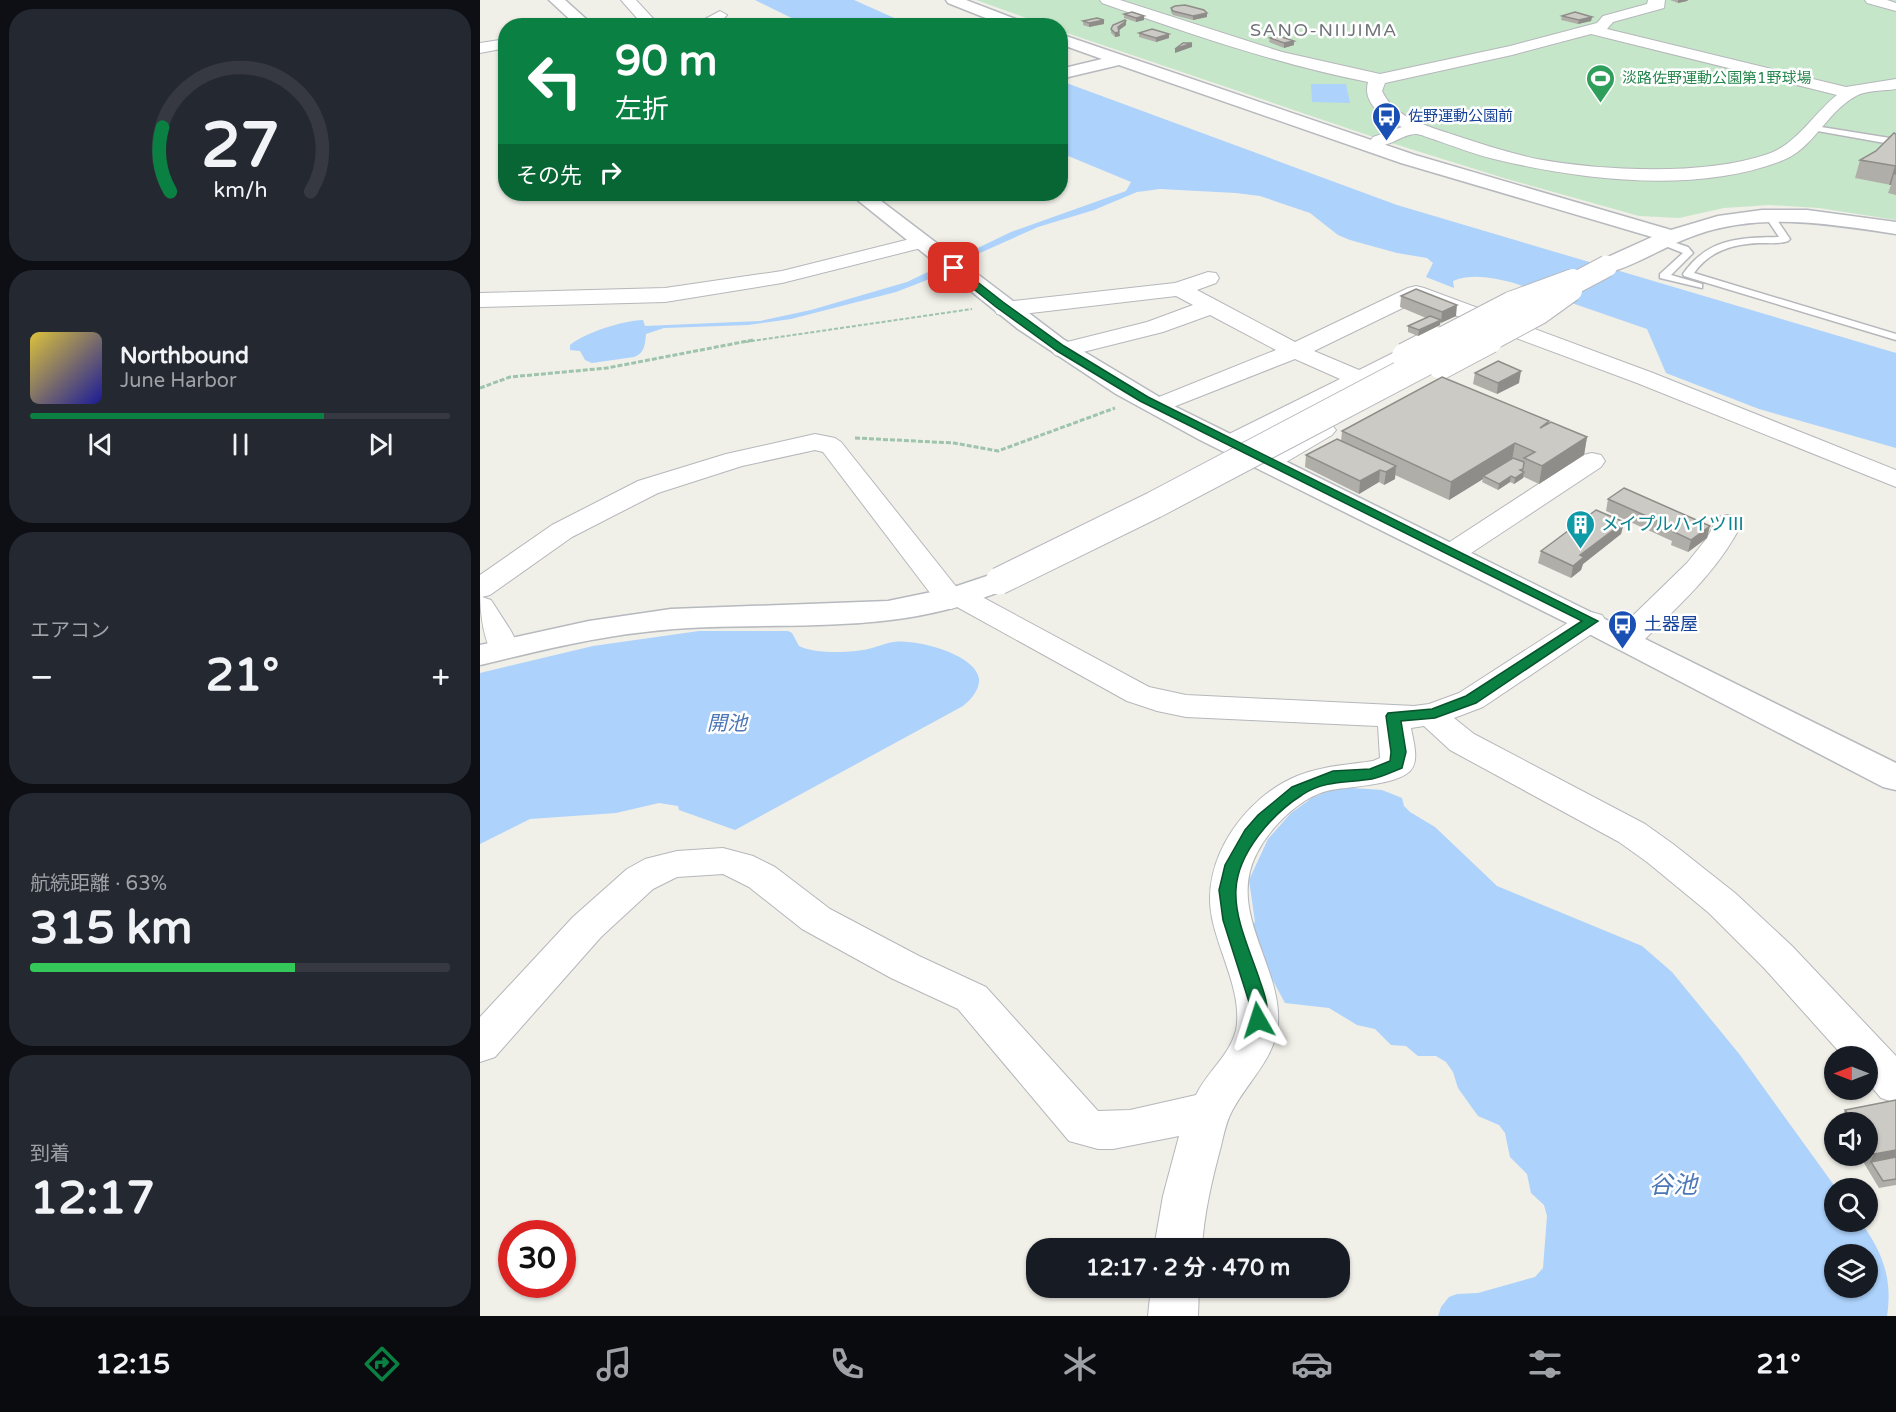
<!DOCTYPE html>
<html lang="ja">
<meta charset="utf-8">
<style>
body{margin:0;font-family:"Varela Round","Noto Sans JP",sans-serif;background:#242831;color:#f1f3f6;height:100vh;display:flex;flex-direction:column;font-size:22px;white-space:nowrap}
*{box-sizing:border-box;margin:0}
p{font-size:20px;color:#9ea1a6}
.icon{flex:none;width:33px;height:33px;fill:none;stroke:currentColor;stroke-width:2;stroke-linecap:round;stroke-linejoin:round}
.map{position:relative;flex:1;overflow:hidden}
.details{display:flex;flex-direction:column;gap:9px;padding:9px;background:#0d0f14;width:480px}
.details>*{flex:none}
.hud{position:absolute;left:18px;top:18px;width:570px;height:183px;border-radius:24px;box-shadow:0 2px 4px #0004;background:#0b8043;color:#fff;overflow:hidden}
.needle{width:39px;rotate:270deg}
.controls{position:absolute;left:1344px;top:1046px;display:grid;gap:12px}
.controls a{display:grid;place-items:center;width:54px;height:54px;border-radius:50%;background:#171b24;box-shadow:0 2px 4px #0004;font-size:30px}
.speed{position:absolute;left:18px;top:1220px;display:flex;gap:12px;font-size:30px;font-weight:700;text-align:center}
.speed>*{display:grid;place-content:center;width:78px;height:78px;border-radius:50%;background:#171b24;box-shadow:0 2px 4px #0004;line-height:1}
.speed .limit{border:9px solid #d22;background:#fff;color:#111}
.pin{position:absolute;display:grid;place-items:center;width:51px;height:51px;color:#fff;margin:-26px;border-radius:12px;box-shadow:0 3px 9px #0006}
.me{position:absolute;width:66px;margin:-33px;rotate:354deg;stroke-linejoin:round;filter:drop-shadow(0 0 4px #0008)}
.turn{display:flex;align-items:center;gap:21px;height:126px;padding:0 18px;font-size:27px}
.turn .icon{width:78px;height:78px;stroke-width:2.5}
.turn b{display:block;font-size:42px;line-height:51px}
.then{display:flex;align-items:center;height:57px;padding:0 18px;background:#0003;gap:12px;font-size:22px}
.big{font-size:45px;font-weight:700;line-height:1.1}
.details .tile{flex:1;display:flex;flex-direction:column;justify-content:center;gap:9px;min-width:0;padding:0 21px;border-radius:24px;background:#242831}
.details .dial{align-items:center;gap:0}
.dial svg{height:156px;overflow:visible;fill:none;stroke:#363941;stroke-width:7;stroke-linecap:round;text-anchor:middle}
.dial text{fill:#f1f3f6;stroke:none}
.song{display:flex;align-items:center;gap:18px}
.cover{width:72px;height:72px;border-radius:9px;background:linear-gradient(135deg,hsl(50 70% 55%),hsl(240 70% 35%))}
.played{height:6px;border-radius:3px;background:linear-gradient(90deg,#0b8043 70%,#363941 70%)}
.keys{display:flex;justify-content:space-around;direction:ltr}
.heat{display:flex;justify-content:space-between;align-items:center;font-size:33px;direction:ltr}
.charge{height:9px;border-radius:4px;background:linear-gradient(90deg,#34c759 63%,#363941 0)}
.trip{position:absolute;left:546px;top:1238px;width:324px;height:60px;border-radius:24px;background:#171b24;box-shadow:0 2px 4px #0004;font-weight:700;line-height:60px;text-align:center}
.menu{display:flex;height:96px;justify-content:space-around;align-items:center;background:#090b0e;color:#9ea1a6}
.menu .icon{width:42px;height:42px}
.menu .current{color:#0b8043}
.menu b{font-size:27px;color:#f1f3f6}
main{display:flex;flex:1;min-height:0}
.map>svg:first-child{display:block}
.green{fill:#c6e6c9}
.water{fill:#add2fb;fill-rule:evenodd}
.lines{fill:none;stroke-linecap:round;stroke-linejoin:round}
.lane-casing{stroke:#b5b7bb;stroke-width:3}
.street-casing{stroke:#b5b7bb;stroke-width:2}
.secondary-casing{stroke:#b6b9be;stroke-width:3}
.path-far1{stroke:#9ec4ac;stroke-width:2;stroke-dasharray:4 2;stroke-linecap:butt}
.path{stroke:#9ec4ac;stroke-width:3;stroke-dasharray:5 2;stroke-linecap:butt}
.lane{fill:#fff;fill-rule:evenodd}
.street{fill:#fff;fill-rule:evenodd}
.secondary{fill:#fff;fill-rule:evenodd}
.street-bridge-far1-casing{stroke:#b5b7bb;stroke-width:22;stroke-linecap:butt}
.street-bridge-casing{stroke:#b5b7bb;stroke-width:28;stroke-linecap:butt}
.secondary-bridge-far1-casing{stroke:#b6b9be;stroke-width:23;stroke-linecap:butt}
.secondary-bridge-casing{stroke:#b6b9be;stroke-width:29;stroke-linecap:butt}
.street-bridge-far1{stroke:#fff;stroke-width:20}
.street-bridge{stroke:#fff;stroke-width:26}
.secondary-bridge-far1{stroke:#fff;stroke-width:21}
.secondary-bridge{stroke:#fff;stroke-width:27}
.wall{fill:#afaea9}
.shaded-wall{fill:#8f8d89}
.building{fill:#cccac4;stroke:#8f8d89;stroke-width:1.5}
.route{fill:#0b8043;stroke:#07532c;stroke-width:1.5}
.labels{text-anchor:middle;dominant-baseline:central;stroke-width:5;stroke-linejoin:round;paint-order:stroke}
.far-leisure-label{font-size:15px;fill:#27864d;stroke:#fff;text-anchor:start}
.far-transit-label{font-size:15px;fill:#164399;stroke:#fff;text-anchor:start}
.far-quarter-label{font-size:18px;letter-spacing:1.5px;fill:#707479;stroke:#fff}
.culture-label{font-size:18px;fill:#0d838f;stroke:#fff;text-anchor:start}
.transit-label{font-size:18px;fill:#164399;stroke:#fff;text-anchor:start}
.water-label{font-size:20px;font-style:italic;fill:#4c77b6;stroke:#fff}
.near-water-label{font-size:24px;font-style:italic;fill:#4c77b6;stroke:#fff}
</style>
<main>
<section class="details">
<div class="tile dial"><svg viewBox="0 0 100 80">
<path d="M14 69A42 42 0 1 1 86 69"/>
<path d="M14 69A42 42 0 0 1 10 36" stroke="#0b8043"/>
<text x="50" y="56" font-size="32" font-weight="700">27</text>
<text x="50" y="72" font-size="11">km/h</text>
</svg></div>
<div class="tile">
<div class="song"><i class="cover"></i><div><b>Northbound</b><p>June Harbor</p></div></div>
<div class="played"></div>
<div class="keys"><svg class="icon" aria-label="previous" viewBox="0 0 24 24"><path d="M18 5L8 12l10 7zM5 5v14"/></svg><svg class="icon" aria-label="pause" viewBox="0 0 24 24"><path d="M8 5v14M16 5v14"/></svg><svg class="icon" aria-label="next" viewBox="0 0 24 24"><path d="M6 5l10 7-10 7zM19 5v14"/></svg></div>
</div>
<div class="tile"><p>エアコン</p>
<div class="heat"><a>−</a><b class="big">21°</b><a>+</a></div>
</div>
<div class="tile"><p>航続距離 · 63%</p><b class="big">315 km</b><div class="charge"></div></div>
<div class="tile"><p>到着</p><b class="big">12:17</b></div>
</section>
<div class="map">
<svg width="1416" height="1316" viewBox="0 0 1416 1316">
<rect width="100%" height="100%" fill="#f0efe8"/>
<path class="green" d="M496 0H1416V220L1339 208 1289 205 1244 208 1199 218 1159 216 1027 179 908 142 581 31 580 26 566 25Z"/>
<path class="water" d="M275 0H374L430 25H326Z
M581 81 917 205 1416 353V448L1279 409 1186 373 1167 329 1034 283C1015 278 991 273 973 281L974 288 946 277 953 263 947 258 917 253 870 240 858 235 830 213 780 196 756 193 680 189 657 192 614 210 558 227 491 257 447 280 416 292 311 319 268 325 184 328 166 334C165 344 165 353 154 357L112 363 105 360 100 351 90 350V345C106 332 142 321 163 320L165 326 280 321 331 310 427 282 531 232 646 191 651 182 581 153Z
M831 84H866L870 103 832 102Z
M219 631H308L312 633 319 646C334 654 371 653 388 649 397 647 405 643 414 642 435 639 496 654 499 679 500 689 491 700 483 706L255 830 199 810 198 806 179 803 136 813 50 819 0 844V673L113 646Z
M858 787 902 790 922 798 924 806 930 812 955 827 1017 886 1162 946 1192 972 1260 1055 1356 1188 1354 1221H1380C1402 1251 1413 1278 1407 1316H958L961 1307 969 1297 977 1294 998 1293 1055 1277 1063 1268 1067 1216 1064 1205 1051 1193 1047 1174 1030 1157 1025 1133 1019 1125 998 1116 978 1088 973 1072 966 1062 956 1056H938L926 1046 911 1045 895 1029 877 1025 849 1008 805 1003 775 947 771 926 775 922 769 880 788 839 811 813 832 798ZM1354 1254H1388V1287H1354Z"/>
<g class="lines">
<defs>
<path id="lane" d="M1335 126 1416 139V145L1332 130 1331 128Z
M1290 213 1293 214 1310 239 1308 241C1300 244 1290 243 1280 243 1254 244 1230 250 1214 273L1416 334V340L1204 276 1203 274C1228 238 1259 238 1299 237L1285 216Z
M1181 238 1208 247 1213 253 1191 275 1222 284V288L1180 278V274L1203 253 1178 243 1176 241Z"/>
<path id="street" d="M141 0H156L180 26H164Z
M620 0H640L802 52 900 74 1030 46 1117 23 1123 16 1167 4 1168 0H1185L1184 8 1133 22 1127 29 1366 87 1416 79V89C1404 91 1386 90 1376 96 1346 112 1334 149 1301 161 1215 194 1101 180 1014 159 993 154 973 146 953 139 948 138 941 134 936 134 921 134 909 149 893 145L890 141 893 137 922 127C904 118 882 104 888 82 797 64 710 34 622 3ZM1111 34 1357 95C1334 113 1317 144 1288 154 1224 176 1124 171 1057 159 1029 153 1001 144 974 135 948 126 914 118 902 91L905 83 1032 55Z
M1385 0H1407L1416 3V11L1387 3Z
M240 11 247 15C237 27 227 26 212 26Z
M26 39V48L0 53V43Z
M442 236 449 238 452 242 449 246 302 283 185 302 0 307V293L185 288 302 271Z
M728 272 736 273 739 278 736 283 717 290 815 342 928 288 936 286 944 288 1173 373 1416 470V487L1157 383 937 301 834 351 879 370 917 351 925 349 933 351 937 356 933 361 759 448 750 451 741 448 737 443 741 438 860 379 815 359 678 413 669 411 666 406 669 401 796 350 730 315 683 332 583 357 575 355 571 350 575 345 667 322 713 305 696 296 525 316 517 314 514 309 517 304 525 302 695 283Z
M843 422 852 425 856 430 852 435 796 468 787 470 778 468 774 462 778 456 834 425Z
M335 434 355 438 361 442 478 589 491 591 669 687 706 695 934 706 949 704 979 693 1100 615 1111 612 1122 615 1126 621 1122 627 1003 707 974 718 994 734 1165 824 1193 844 1255 893 1312 946 1416 1056V1103L1401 1098 1388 1083V1056H1363L1284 968 1229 913 1167 862 1139 842 970 750 944 726 931 728C933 740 940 761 930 771 915 786 867 786 847 791 819 798 789 829 777 853 746 912 802 965 798 1024 795 1059 767 1082 752 1111 746 1122 744 1134 741 1146 732 1180 724 1213 722 1248H674L683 1196 699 1136 633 1149H618L589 1141 478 1009 411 978 322 929 269 887 243 874 197 877 173 889 121 937 15 1057 0 1062V1017L93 917 147 869 165 859 197 851 243 848 273 856 295 867 350 909 439 956 506 987 618 1111 650 1110 716 1095C728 1070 754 1052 757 1024 760 988 739 953 732 918 720 861 764 798 817 776 841 766 867 765 893 761L900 758 898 726 706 717 677 711 647 701 477 607 471 609 460 606 343 452 335 450 262 466 178 493 92 537 10 595 2 597 11 600 31 631 40 649 35 656 24 659 13 656C0 630 0 605 0 575L72 525 158 481 246 454Z
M1112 453 1121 455 1125 461 1121 467 982 559 972 562 962 559 958 553 962 547 1103 455Z
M1248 515 1258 517 1262 523C1238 572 1196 608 1158 646L1147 648 1136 646 1132 639 1136 632 1207 563 1227 538 1238 517Z
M671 1287H719L718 1316H668Z"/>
<path id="secondary" d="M69 0H85L114 26H97Z
M466 0H486L546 23 548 26H526L468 3Z
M580 34 935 155 1191 230 1238 216 1282 210H1327L1416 222V234C1350 224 1281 212 1216 235 1186 245 1158 265 1127 273L1119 271 1116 266 1119 261 1172 237 921 163 639 65 580 79V69L622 59 580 44Z
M370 194H392L583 339 696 407 1416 763V790L1403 787 1111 635 720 440 636 394 538 329Z
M519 572 530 574 534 581C527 591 515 593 503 598 396 639 277 618 165 632 109 638 54 652 0 665V645L109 621 191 609 408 601 471 588Z"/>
</defs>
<use href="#lane" class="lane-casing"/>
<use href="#street" class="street-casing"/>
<use href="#secondary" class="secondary-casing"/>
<path class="path-far1" d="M265 342 492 309"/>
<path class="path" d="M0 388 30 377 127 368 273 340
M375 438 474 443 518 451 635 408"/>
<use href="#lane" class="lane"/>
<use href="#street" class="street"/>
<use href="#secondary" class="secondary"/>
<defs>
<path id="street-bridge-far1" d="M953 342 1030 302 1093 279
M1008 342 1060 314 1092 291"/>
<path id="street-bridge" d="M925 356 956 340
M961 366 1010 340"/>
<path id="secondary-bridge-far1" d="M984 342 1127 266"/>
<path id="secondary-bridge" d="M519 581 674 505 987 340"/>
</defs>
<use href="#street-bridge-far1" class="street-bridge-far1-casing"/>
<use href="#street-bridge" class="street-bridge-casing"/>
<use href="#secondary-bridge-far1" class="secondary-bridge-far1-casing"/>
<use href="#secondary-bridge" class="secondary-bridge-casing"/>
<use href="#street-bridge-far1" class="street-bridge-far1"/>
<use href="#street-bridge" class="street-bridge"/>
<use href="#secondary-bridge-far1" class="secondary-bridge-far1"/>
<use href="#secondary-bridge" class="secondary-bridge"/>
</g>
<path class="wall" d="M1190 0H1208L1207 1 1198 3Z
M691 8 727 17 713 20 693 15 691 12Z
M644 14 664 20 656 22 644 18Z
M1082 16 1112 17 1111 21 1098 24 1081 20Z
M603 21 624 24 609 27 603 25Z
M646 21V25L639 30 640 36 635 37 631 33V29Z
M659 33 689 34V38L676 42 659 37Z
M790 38 814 41V45L804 48 789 42Z
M1416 134V195L1408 193 1411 185 1375 178 1380 160 1396 151Z
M921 296 976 316 960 323V325L938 336 928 332V326L946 318 920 307Z
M995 373 1039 383 1017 394 993 384Z
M1069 423 1107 437 1104 455 1059 484 1044 477 1043 478 1034 484 1030 482 1018 490 1002 482 1003 479 969 500 915 475V479L904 485 899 482 879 494 825 467 826 455 861 441 862 431Z
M1128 499 1227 538 1208 552 1191 545 1192 541 1126 511Z
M1144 522 1141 534 1103 564 1101 570 1091 578 1058 563 1061 551Z
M1416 1100V1185L1399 1188 1379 1155H1388V1122H1359L1365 1110Z"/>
<path class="shaded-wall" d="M1198 0H1208L1207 1 1198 3Z
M727 13V17L713 20V16Z
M664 16V20L656 22V18Z
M1112 17 1111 21 1098 24 1099 20Z
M624 20V24L609 27V23Z
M646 21V25L638 31V27Z
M639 32 640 36 635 37V33Z
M689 34V38L676 42V38Z
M814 41V45L804 48V43Z
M712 43V47L695 53V49Z
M1415 166H1416V175L1414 174 1411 185H1409Z
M977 305 976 316 961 323 962 312Z
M961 320 960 325 938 336 939 330Z
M1041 371 1039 383 1017 394 1018 383Z
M1107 437 1104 455 1059 484 1062 466Z
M1035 443 1032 460 1003 476V479L969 500 971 482Z
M916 466 915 479 904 485 906 472Z
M1043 469 1042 474 1044 472 1043 478 1034 484 1035 478 1040 470Z
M900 470 899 482 879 494 880 481Z
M1031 476 1030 482 1018 490 1019 484Z
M1144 522 1141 534 1103 564 1101 570 1091 578 1093 566 1100 555Z
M1230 526 1227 538 1208 552 1211 540Z
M1416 1150V1162H1391L1387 1168 1394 1154Z"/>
<path class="building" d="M705 5 724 10 727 13 713 16 693 11 691 8 695 6Z
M652 12 664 16 656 18 644 14Z
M1095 12 1112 17 1099 20 1082 16Z
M617 18 624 20 609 23 603 21Z
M645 20 646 21 638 27 639 32 635 33 631 29 633 25Z
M672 29 689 34 676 38 659 33Z
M799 36 814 41 804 43 790 38Z
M703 43H712L695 49Z
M1414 133 1416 134V166L1380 160 1396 151Z
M936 289 977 305 962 312 921 296Z
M950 316 961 320 939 330 928 326Z
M1018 361 1041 371 1018 383 995 373Z
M962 377 1069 421 1060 428 1071 422 1107 437 1062 466 1044 458 1055 452 1035 443 971 482 862 431Z
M857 439 916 466 906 472 900 470 880 481 826 455Z
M1033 458 1044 462 1043 469 1040 470 1044 472 1035 478 1031 476 1019 484 1003 476Z
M1144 488 1230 526 1211 540 1194 532 1198 530 1128 499Z
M1116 510 1144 522 1100 555 1104 557 1093 566 1061 551Z
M1416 1100V1150L1394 1154 1388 1145V1122H1373L1365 1110Z
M1416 1157V1179L1403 1181 1391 1162Z"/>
<path class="route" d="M470 266H477L523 302 584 346 668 397 1118 621 996 703 955 718 921 721 926 752 922 768C912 772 902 777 892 779 868 783 844 780 822 795 792 814 758 853 756 889 754 919 771 953 780 981 785 995 791 1011 784 1025L778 1027 771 1025 769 1020V1002L743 920 739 890 745 865 765 830 778 815 812 787 853 771 890 769 910 761 911 752 906 716 908 713 952 709 986 696 1102 621 660 401 577 351 516 307 470 270Z"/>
<defs>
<symbol id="stadium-pin" viewBox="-11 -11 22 30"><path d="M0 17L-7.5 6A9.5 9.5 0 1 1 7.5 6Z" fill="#2e9e5b" stroke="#fff"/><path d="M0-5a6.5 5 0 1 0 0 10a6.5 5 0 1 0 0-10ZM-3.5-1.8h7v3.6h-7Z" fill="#fff"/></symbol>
<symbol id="bus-pin" viewBox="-11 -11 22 30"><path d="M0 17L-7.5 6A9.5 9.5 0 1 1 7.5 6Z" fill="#1a4fb4" stroke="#fff"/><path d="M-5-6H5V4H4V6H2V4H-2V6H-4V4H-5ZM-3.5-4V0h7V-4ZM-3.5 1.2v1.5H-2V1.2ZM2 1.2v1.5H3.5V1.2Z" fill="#fff"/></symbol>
<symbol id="building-pin" viewBox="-11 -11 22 30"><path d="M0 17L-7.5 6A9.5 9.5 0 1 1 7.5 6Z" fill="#0f9aa8" stroke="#fff"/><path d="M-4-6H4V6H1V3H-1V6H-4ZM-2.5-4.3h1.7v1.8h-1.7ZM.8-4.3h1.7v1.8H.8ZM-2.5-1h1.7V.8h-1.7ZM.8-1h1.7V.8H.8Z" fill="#fff"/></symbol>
</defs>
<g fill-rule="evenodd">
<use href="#stadium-pin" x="1104" y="62" width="33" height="45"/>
<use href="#bus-pin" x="890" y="100" width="33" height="45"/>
<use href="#building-pin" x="1084" y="508" width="33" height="45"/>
<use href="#bus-pin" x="1126" y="608" width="33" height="45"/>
</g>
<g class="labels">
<g class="far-leisure-label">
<text x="1142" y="78">淡路佐野運動公園第1野球場</text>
</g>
<g class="far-transit-label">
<text x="928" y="116">佐野運動公園前</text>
</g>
<g class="far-quarter-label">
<text x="844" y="30">SANO-NIIJIMA</text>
</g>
<g class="culture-label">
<text x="1121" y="524">メイプルハイツⅢ</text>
</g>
<g class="transit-label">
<text x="1164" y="624">土器屋</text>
</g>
<g class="water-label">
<text x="247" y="724">開池</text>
</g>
<g class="near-water-label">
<text x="1193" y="1185">谷池</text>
</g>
</g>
</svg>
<div class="controls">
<a><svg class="needle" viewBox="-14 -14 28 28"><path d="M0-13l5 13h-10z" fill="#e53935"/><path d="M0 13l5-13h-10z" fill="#9ea1a6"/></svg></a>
<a><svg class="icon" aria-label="sound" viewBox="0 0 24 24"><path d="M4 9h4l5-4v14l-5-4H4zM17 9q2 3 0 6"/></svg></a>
<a><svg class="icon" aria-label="search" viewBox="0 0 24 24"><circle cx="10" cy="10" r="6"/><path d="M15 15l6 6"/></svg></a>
<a><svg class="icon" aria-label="layers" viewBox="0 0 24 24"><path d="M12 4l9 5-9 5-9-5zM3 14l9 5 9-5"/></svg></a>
</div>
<div class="speed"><div class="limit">30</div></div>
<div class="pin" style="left:474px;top:268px;background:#d93025"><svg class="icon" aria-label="arrive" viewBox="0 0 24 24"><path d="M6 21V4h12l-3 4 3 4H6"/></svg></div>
<svg class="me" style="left:778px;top:1020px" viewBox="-20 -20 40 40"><path d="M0-17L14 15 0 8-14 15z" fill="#0b8043" stroke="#fff" stroke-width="4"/></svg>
<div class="trip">12:17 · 2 分 · 470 m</div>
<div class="hud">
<div class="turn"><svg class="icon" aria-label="left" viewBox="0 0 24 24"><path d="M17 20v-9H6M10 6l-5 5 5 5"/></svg><div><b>90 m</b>左折</div></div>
<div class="then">その先<svg class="icon" aria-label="right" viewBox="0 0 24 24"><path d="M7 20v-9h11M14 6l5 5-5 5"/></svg></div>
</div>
</div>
</main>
<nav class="menu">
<b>12:15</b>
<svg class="icon current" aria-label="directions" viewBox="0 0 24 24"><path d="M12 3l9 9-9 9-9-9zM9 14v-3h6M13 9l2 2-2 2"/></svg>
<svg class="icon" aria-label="music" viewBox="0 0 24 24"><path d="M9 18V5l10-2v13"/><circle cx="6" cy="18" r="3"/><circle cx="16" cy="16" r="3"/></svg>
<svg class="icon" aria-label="phone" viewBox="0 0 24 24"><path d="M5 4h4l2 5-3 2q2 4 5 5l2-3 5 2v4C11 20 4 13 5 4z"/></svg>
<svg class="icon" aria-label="climate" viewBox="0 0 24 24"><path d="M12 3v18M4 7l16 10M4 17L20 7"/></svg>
<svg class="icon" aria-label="car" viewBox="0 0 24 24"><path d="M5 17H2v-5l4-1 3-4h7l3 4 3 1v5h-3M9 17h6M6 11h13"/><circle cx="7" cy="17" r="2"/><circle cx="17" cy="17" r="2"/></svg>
<svg class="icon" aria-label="filters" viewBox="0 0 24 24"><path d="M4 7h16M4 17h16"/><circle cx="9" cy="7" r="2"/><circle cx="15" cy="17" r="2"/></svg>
<b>21°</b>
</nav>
